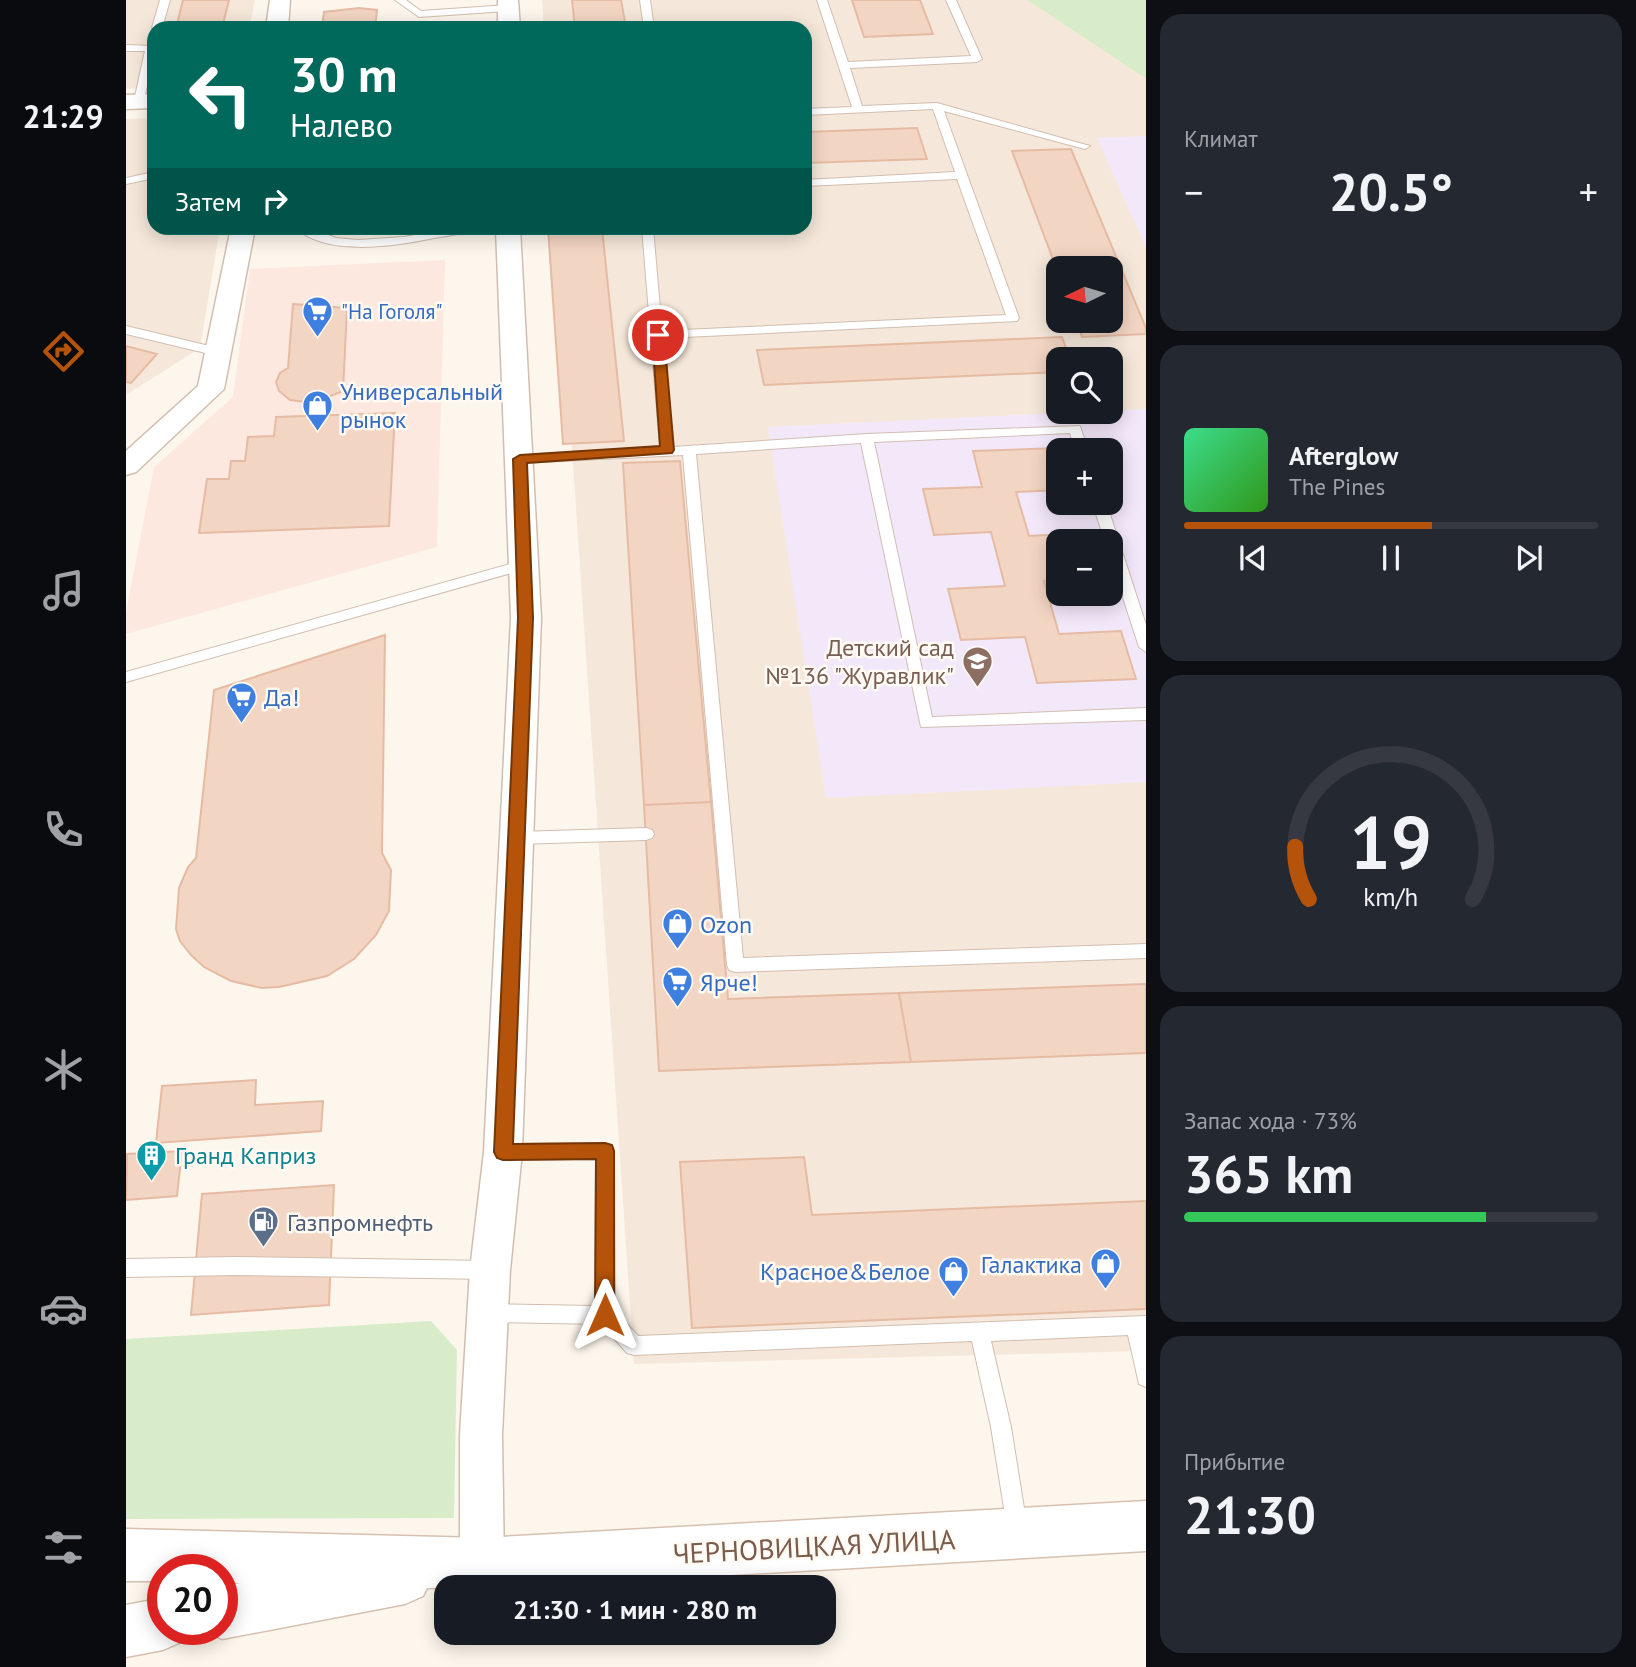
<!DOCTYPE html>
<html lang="ru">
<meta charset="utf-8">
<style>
body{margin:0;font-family:"PT Sans",sans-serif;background:#242831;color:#f1f3f6;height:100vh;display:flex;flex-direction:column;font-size:26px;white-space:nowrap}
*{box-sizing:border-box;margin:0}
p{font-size:23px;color:#9ea1a6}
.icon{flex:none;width:38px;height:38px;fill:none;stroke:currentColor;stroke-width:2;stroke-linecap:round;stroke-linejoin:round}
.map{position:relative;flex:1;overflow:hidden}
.side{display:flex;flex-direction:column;gap:14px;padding:14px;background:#0d0f14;width:490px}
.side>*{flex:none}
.hud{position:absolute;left:21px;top:21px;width:665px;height:214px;border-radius:21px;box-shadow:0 4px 18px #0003;background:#00695c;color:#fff;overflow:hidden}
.needle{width:46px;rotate:265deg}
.tools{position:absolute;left:920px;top:256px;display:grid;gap:14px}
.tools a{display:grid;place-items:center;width:77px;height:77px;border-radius:14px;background:#171b24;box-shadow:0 4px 18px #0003;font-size:35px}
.speed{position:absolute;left:21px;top:1554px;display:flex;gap:14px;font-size:35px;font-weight:700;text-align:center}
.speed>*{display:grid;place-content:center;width:91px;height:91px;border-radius:50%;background:#171b24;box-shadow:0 4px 18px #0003;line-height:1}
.speed .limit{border:10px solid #d22;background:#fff;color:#111}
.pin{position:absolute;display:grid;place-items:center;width:60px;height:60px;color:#fff;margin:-30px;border:4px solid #fff;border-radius:50%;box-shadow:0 2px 7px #0007}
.me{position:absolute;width:77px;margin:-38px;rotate:0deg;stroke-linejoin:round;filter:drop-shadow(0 0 5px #0008)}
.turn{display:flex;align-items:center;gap:24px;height:147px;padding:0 28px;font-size:32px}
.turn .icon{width:91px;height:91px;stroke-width:2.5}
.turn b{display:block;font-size:49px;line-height:60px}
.then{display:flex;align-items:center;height:66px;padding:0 28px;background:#0003;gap:14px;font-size:26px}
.big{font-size:52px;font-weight:700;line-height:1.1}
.side .tile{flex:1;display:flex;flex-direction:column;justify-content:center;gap:10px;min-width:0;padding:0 24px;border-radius:21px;background:#242831}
.side .dial{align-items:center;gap:0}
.dial svg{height:182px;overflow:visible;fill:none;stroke:#363941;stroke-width:7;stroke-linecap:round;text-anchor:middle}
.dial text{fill:#f1f3f6;stroke:none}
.song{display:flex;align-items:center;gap:21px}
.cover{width:84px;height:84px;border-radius:10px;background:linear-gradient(135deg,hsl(150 70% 55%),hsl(110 70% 35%))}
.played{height:7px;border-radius:4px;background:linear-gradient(90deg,#b45309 60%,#363941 60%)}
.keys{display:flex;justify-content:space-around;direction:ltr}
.heat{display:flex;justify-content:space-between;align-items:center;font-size:38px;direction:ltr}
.charge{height:10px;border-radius:5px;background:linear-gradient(90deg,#34c759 73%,#363941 0)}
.trip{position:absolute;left:308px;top:1575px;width:402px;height:70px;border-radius:21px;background:#171b24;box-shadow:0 4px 18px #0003;font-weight:700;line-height:70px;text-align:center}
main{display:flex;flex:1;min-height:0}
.tabs{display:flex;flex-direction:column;width:126px;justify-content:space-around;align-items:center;background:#090b0e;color:#9ea1a6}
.tabs .icon{width:49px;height:49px}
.tabs .active{color:#b45309}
.tabs b{font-size:32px;color:#f1f3f6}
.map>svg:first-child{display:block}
.residential{fill:#f5e8da;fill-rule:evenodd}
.commercial{fill:#fde8e0}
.education{fill:#f3e8fa;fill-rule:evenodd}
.green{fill:#d8ecc9}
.building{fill:#f3d5c3;stroke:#e6bba3;stroke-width:2}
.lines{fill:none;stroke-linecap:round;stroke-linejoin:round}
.lane-casing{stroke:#d1beb0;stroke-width:2}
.street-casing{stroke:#d1beb0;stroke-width:3}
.secondary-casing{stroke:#d6c0b0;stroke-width:3}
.lane{fill:#fff;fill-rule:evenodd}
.street{fill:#fff;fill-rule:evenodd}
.secondary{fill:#fff;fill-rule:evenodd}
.route{fill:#b45309;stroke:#753606;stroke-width:2}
.labels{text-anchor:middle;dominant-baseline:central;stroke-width:5;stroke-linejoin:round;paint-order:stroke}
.far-shop-label{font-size:21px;fill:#366cbe;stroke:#fffaf3;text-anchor:start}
.shop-label{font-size:24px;fill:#366cbe;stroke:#fffaf3;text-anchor:start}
.education-label{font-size:24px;fill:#785e54;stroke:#fffaf3;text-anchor:end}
.culture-label{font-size:24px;fill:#0d838f;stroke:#fffaf3;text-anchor:start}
.service-label{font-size:24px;fill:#4e5e75;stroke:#fffaf3;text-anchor:start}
.near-street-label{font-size:28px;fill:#7a5c4d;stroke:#fffaf3}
</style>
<main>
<nav class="tabs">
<b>21:29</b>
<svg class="icon active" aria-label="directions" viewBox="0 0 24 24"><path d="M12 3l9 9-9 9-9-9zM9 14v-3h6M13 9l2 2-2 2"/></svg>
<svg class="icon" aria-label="music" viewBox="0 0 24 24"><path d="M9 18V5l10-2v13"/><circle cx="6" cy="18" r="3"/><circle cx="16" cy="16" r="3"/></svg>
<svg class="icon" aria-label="phone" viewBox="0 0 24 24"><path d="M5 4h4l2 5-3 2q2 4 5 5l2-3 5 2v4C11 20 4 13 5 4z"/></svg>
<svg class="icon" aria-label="climate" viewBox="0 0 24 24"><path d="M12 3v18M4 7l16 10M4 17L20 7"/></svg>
<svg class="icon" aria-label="car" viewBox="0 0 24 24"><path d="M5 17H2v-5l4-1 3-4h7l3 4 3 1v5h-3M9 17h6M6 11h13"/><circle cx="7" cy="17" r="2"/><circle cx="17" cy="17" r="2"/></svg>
<svg class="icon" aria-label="filters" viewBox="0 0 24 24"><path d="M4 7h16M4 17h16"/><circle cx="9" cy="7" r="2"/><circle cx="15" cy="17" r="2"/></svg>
</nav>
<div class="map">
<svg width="1020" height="1667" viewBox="0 0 1020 1667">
<rect width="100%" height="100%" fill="#fdf6ec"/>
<path class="residential" d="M0 0H129L123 28H28V88L0 89Z
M416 0H1020V1351L508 1364 431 228H679V28H418ZM933 268H985V320H933ZM933 359H985V411H933ZM933 450H985V502H933ZM933 541H985V593H933Z
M28 118V228H94L74 348 0 395V119Z"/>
<path class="commercial" d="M319 260 311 547 0 634V612L28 467 107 397 124 269Z"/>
<path class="education" d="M1020 136V248L971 138Z
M1020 409V782L700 798 642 427ZM933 450H985V502H933ZM933 541H985V593H933Z"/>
<path class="green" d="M901 0H1020V78H1019Z
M305 1321 331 1350 328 1518 0 1519V1339Z"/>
<path class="building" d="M57 0H103L96 28H50Z
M446 0H495L500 28H449Z
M726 0H794L807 34 738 37Z
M233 8 251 10 249 28H190L196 27 198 12Z
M791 128 801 159 679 163V132Z
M945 149 1020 328V334L956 337 950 320H985V268H933V275L886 151Z
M422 228H476L498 441 437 444Z
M167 304 221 308 217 391 192 401 180 402 164 400 153 391 150 382 154 373 162 368Z
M936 337 944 359H933V372L638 385 631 350Z
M0 346 31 354 5 383 0 382Z
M269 413 263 526 73 533 81 479H103L105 461H119L122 437 148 436 150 417Z
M933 448V490L890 492 903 536 960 533 962 541H933V580L918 581 933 634 995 631 1010 679 911 683 899 637 835 640 822 589 879 586 865 532 808 535 797 489 856 487 847 451Z
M554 461 585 802 518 805 497 463Z
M259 635 256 853 265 870 263 911 250 935 228 959 201 976 153 987 136 988 105 981 78 967 65 955 54 941 50 929 53 888 62 867 70 858 88 690Z
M585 802 602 999 773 993 785 1062 533 1071 518 805Z
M1020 984V1053L785 1062 773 993Z
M130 1080 129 1105 197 1101 195 1131 30 1143 36 1086Z
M56 1151 51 1196 0 1200 1 1154Z
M678 1157 686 1215 1020 1201V1309L566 1328 554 1162Z
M208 1185 203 1305 65 1315 76 1194Z"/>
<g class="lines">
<defs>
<path id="lane" d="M34 0H44L36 28H28V30L26 28Z
M269 0H280L295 11 382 5 387 8 382 11 293 17Z
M514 0H524L528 28H518Z
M691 0H701L722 62 845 56 820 0H830L856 59 851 62 724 68 736 106 811 103 964 146 959 149 818 111 893 318 891 321 537 338 547 447 741 434 954 426 962 450H949L944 433 748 442 806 717 1020 708V720L795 727 735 443 570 454 617 958 1020 944V958L609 972 603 970 601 965 557 455 394 463 387 459 394 455 534 447 516 228H527L536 331 880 315 831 179 679 186V180L829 172 807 109 679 115V109L726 107Z
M0 45 28 46V57L17 103 8 101 19 51H0Z
M28 172V178L0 184V178Z
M170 228H184L210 238 232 240 278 237 326 228H344C335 235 319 236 308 238 270 246 201 257 170 228Z
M0 326 96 349 98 352 92 356 0 334Z
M966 502H980L1020 625V652L1013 647 985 561V541H979Z
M398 560 405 565 403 568 0 682V672Z
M520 828 526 830 528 834 526 838 520 840 392 844 386 842 384 838 386 834 392 832Z
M479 1143 485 1145 488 1151 489 1311 512 1336 1020 1316V1387L1013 1384 1002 1335 865 1341 885 1427 901 1527 898 1534 891 1537 884 1534 881 1527 865 1427 846 1341 508 1355 501 1353 475 1324 361 1322 354 1319 351 1313 354 1307 361 1304 469 1306 470 1159 377 1160 371 1158 368 1152 371 1146 377 1144Z
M110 1257 364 1261 371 1264 373 1270 371 1276 364 1279 110 1275 0 1277V1259Z"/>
<path id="street" d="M144 0H164L162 28H140Z
M372 0H392L394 28H372Z
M28 94V108L0 109V95Z
M105 228H129L98 389 10 472 0 475V451L72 386Z
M370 228H394L415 618 396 1152 384 1270 376 1435 378 1564 372 1580 356 1586 340 1580 334 1564V1435L344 1270 358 1152 385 618Z"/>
<path id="secondary" d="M1020 1501V1551L397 1587 301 1588 297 1596 279 1604 96 1639 77 1629H96V1587L114 1583H96V1570H37V1581H0V1529L356 1538Z
M37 1598V1629H61L55 1642 37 1650 0 1657V1605Z"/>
</defs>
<use href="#lane" class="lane-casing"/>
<use href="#street" class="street-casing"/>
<use href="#secondary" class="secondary-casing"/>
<use href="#lane" class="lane"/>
<use href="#street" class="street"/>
<use href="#secondary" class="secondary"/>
</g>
<path class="route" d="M532 331 538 335 548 450 546 453 401 463 407 618 387 1144 479 1143 486 1145 488 1151V1315L485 1322 479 1324 472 1322 469 1315 470 1159 377 1160 371 1158 368 1152 392 618 387 459 394 455 534 446 526 335Z"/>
<defs>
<symbol id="supermarket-pin" viewBox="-11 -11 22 30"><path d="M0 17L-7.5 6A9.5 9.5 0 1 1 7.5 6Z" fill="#3f7fe0" stroke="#fffaf3"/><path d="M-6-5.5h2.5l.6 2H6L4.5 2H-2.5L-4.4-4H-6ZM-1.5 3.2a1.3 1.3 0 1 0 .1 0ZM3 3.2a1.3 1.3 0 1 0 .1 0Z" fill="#fff"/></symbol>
<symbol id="shop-pin" viewBox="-11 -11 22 30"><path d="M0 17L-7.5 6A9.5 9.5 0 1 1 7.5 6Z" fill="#3f7fe0" stroke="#fffaf3"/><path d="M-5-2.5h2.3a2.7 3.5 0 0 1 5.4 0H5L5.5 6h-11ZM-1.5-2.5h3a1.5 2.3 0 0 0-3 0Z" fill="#fff"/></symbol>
<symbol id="school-pin" viewBox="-11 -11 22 30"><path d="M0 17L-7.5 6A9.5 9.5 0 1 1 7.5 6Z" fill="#8d6e63" stroke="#fffaf3"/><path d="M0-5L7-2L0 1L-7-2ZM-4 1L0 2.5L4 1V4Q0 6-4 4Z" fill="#fff"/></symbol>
<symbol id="building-pin" viewBox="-11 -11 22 30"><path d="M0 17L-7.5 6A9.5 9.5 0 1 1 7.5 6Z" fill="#0f9aa8" stroke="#fffaf3"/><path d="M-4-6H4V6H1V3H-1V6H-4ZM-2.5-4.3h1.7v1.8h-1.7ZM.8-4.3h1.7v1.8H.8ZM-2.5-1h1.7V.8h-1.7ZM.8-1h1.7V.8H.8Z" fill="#fff"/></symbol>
<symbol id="fuel-pin" viewBox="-11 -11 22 30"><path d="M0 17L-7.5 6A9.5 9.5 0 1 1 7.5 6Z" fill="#5c6f8a" stroke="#fffaf3"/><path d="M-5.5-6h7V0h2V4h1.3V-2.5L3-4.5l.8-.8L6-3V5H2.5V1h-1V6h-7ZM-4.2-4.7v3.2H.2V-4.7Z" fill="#fff"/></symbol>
</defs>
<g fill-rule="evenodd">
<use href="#supermarket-pin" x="174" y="294" width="35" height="47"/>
<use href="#shop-pin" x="174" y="388" width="35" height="47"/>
<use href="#school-pin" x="834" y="644" width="35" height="47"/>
<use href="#supermarket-pin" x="98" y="680" width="35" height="47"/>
<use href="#shop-pin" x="534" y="906" width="35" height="47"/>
<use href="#supermarket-pin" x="534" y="964" width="35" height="47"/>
<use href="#building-pin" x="8" y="1138" width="35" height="47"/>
<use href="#fuel-pin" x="120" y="1204" width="35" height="47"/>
<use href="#shop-pin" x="962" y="1246" width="35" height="47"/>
<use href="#shop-pin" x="810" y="1254" width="35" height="47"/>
</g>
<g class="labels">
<g class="far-shop-label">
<text x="215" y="311">"На Гоголя"</text>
</g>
<g class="shop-label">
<text x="214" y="391">Универсальный<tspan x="214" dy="28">рынок</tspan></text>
<text x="138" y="697">Да!</text>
<text x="574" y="924">Ozon</text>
<text x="574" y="982">Ярче!</text>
<text x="956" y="1264" text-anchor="end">Галактика</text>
<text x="804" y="1271" text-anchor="end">Красное&amp;Белое</text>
</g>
<g class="education-label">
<text x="828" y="647">Детский сад<tspan x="828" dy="28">№136 "Журавлик"</tspan></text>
</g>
<g class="culture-label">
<text x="49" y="1155">Гранд Каприз</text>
</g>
<g class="service-label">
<text x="161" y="1222">Газпромнефть</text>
</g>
<g class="near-street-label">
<text transform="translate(688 1546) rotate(-3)">ЧЕРНОВИЦКАЯ УЛИЦА</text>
</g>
</g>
</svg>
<div class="tools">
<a><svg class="needle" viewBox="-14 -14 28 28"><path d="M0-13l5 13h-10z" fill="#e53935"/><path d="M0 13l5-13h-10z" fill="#9ea1a6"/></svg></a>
<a><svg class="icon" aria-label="search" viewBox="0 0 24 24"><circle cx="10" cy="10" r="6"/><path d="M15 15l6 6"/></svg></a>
<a>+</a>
<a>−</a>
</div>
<div class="speed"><div class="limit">20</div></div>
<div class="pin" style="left:532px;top:335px;background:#d93025"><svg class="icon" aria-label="arrive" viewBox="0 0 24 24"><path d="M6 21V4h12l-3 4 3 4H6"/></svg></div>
<svg class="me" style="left:479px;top:1315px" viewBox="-20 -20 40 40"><path d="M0-17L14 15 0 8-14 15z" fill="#b45309" stroke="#fff" stroke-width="4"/></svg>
<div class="trip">21:30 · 1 мин · 280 m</div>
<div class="hud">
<div class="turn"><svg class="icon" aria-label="left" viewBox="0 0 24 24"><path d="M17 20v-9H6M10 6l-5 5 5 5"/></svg><div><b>30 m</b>Налево</div></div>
<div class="then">Затем<svg class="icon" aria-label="right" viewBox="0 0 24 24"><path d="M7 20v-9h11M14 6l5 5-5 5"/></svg></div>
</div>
</div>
<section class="side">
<div class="tile"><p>Климат</p>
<div class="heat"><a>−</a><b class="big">20.5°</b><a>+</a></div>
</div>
<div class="tile">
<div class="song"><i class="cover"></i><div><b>Afterglow</b><p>The Pines</p></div></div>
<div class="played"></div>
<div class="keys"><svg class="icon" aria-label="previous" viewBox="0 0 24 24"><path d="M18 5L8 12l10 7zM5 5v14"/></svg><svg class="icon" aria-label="pause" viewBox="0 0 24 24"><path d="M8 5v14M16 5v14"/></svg><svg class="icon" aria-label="next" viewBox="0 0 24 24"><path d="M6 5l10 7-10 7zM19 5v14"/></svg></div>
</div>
<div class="tile dial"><svg viewBox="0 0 100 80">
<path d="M14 69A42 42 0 1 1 86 69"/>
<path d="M14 69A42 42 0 0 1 8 46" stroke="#b45309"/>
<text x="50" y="56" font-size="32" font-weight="700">19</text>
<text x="50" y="72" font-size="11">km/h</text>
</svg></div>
<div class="tile"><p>Запас хода · 73%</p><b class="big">365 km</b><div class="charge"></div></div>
<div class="tile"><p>Прибытие</p><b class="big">21:30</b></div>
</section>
</main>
